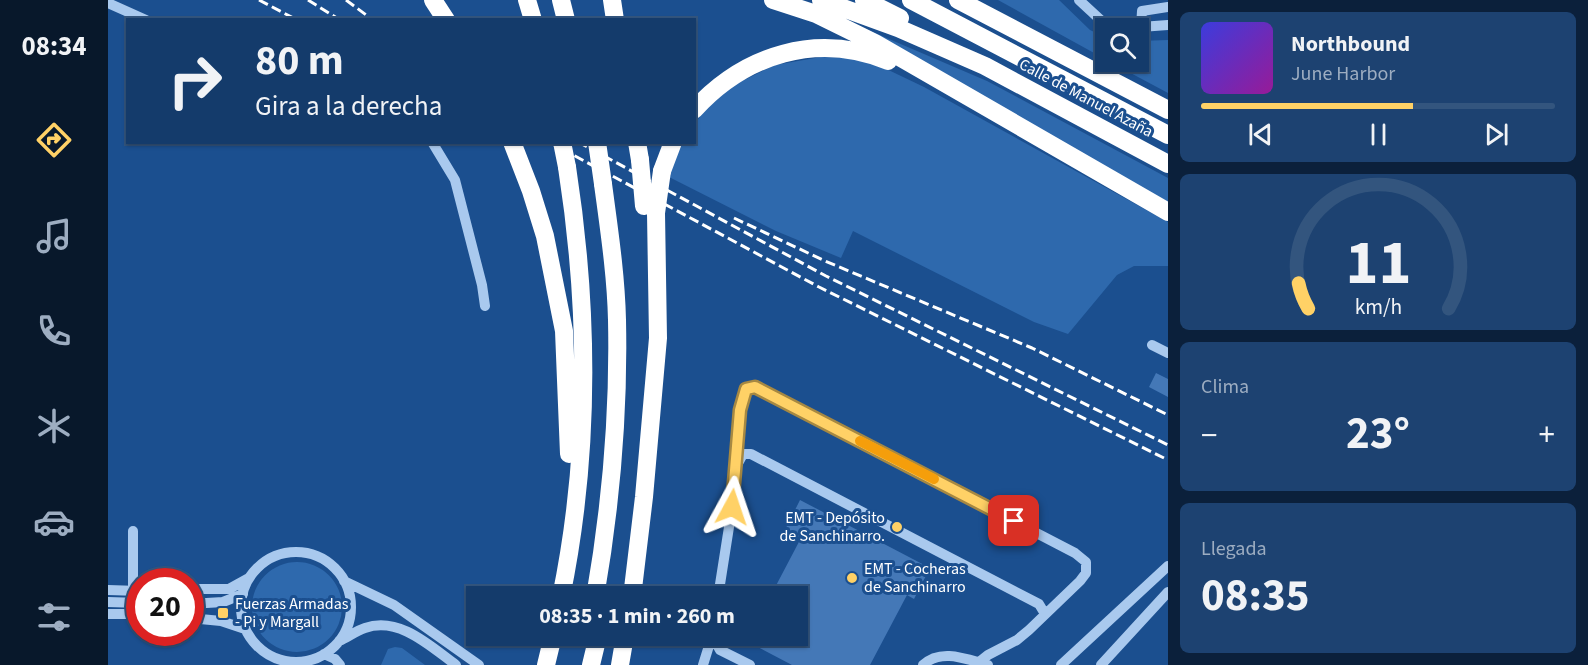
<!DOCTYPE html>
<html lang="es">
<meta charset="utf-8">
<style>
body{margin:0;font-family:"Source Sans 3",sans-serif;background:#1d4271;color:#f1f3f6;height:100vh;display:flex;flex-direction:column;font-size:22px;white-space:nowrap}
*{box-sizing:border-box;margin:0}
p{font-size:20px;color:#9dadc1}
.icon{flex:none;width:33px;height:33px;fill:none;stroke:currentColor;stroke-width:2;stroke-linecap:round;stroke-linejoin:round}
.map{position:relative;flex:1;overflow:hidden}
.sheet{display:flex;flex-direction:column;gap:12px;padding:12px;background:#0b203b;width:420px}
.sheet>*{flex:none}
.hud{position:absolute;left:18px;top:18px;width:570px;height:126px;border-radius:0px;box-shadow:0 2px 4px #0004,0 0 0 2px #33557e;background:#143b6b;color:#f1f3f6;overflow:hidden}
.tools{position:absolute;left:987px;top:18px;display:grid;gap:12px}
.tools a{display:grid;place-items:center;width:54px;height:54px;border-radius:0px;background:#143b6b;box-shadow:0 2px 4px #0004,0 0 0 2px #33557e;font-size:30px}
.speed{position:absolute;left:18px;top:568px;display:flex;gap:12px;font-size:30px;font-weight:700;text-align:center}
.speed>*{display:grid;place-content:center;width:78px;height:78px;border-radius:50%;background:#143b6b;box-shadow:0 2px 4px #0004,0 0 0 2px #33557e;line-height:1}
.speed .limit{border:9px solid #d22;background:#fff;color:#111}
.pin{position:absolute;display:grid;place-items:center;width:51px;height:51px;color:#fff;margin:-26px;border-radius:12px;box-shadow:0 3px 9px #0006}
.me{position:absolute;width:66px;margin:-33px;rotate:5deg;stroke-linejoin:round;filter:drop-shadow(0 0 4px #0008)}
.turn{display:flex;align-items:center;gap:21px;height:126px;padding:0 30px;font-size:27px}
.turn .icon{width:78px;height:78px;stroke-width:2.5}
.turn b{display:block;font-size:42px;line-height:51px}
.big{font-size:45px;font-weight:700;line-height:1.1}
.sheet .tile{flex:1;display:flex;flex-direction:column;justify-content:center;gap:9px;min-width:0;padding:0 21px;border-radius:9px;background:#1d4271}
.sheet .dial{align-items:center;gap:0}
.dial svg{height:156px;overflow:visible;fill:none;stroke:#33557e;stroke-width:7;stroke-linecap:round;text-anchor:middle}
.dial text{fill:#f1f3f6;stroke:none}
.song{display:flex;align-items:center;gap:18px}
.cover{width:72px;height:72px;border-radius:9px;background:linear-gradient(135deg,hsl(240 70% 55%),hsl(300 70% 35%))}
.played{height:6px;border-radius:3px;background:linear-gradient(90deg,#ffd166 60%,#33557e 60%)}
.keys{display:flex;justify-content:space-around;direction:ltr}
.heat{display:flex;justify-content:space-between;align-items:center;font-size:33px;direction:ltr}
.trip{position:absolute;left:358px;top:586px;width:342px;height:60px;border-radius:0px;background:#143b6b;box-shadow:0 2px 4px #0004,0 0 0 2px #33557e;font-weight:700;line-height:60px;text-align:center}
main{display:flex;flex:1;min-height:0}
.dock{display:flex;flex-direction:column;width:108px;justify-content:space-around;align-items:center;background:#08182b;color:#9dadc1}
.dock .icon{width:42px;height:42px}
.dock .selected{color:#ffd166}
.dock b{font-size:27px;color:#f1f3f6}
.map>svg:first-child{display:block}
.green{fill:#2e69ad}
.building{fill:#4478b7}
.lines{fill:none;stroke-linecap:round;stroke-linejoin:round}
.minor{stroke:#a9c9ee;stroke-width:10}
.highway{stroke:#fff;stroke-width:18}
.rail{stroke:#fff;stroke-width:3;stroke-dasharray:10 4.5;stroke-linecap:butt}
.highway-bridge{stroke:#fff;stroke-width:18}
.route-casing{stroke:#a68842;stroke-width:15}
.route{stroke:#ffd166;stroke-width:10}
.slow{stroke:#f59e0b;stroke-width:10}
.poi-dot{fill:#ffd166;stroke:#1b4f8f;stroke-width:2}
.labels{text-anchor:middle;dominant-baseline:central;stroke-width:6;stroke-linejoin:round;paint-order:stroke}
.street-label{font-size:16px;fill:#fff;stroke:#1b4f8f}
.poi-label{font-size:16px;fill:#fff;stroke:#1b4f8f;text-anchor:start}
</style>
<main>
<nav class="dock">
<b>08:34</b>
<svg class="icon selected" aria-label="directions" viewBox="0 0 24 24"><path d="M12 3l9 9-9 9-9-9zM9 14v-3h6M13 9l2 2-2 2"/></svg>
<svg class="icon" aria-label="music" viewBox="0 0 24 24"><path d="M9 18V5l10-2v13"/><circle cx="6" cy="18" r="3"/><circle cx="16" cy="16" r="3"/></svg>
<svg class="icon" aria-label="phone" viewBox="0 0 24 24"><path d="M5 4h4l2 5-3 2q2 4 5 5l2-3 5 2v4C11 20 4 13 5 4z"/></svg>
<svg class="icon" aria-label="climate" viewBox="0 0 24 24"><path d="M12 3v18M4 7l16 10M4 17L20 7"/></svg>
<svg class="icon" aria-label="car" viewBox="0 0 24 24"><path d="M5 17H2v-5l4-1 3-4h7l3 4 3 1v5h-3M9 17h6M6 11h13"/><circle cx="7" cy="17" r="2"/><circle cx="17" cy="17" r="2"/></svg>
<svg class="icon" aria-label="filters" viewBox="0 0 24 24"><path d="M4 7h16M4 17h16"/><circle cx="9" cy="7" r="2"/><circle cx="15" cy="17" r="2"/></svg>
</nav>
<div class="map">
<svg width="1060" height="665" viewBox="0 0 1060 665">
<rect width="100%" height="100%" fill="#1b4f8f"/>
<path class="green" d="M890 0H951L982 30 997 37V59Z
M753 27 879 81 1060 178V202Z
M1060 40V93L1002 62H1030L1031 41Z
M713 57 741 58 770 65 816 87 1060 222V266H1026L1009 275 960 334 926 322 745 231 733 258 668 231 561 177 565 160 574 143 586 142 587 123 598 109 626 85 667 65Z
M144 607a45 45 0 1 1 90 0a45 45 0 1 1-90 0Z
M287 647 294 648 317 665H273L280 649Z"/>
<path class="building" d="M1048 373 1060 379V397L1041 387Z
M692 500 822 568 806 599 799 595 762 665H684L629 636H690V597H662L693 538 677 530Z"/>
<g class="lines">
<path class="minor" d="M971 0 998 25 1006 28
M0 3 38 20
M1060 7 1034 11 1033 27 1060 25
M324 142 347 180 374 285 377 306
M1044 345 1060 353
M629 465 635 454H643L931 604 937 614
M133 607a55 55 0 1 1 110 0a55 55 0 1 1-110 0Z
M236 581 286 605 371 665
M82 589H121L141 578
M0 590 31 591
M25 591V531
M610 597 624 508 632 410 638 389 647 387 967 553 978 562V573L972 581 921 630 909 640 880 655 870 663
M0 602 32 603
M82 604 115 602 135 594
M0 614H32
M82 618 113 621 137 629
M604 636 612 650 642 665
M231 641C240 637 248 631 257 628 291 616 322 646 348 665
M216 654 227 659 232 665
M595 665 604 636
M815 665C833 648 858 659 880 665
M953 665 1060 566
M993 665 1060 592"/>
<path class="highway" d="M325 0 338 20
M419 0 425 20
M453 0 458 20
M504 0 507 20
M665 0 708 14 767 43 1060 212
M713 0 790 28 877 66 1060 164
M756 0 792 18
M803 0 1060 135
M850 0 1060 110
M586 110C637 54 709 32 780 61
M404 142 423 191 437 236 456 331 461 454
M529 142 532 160
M554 171 565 142
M453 597C482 456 481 309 459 167
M487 597C503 505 511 413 509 320 508 275 501 229 495 184
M524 597 536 497 550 338 548 213
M438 665 445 636
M483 665 490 636
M512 665 517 636"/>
<path class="rail" d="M151 0 189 20
M200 0 232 20
M238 0 265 20
M441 142 711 287 1060 460
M470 142 718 276 1060 445
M626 218 717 261 924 348 1060 415"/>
<path class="highway-bridge" d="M454 142 459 167
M489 142 495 184
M532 160 536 206
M548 213 554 171"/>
</g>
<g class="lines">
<defs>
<path id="route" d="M624 507 632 410 638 389 647 387 906 521"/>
</defs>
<use href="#route" class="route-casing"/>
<use href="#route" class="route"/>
<path class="slow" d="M752 441 826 479"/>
</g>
<g class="poi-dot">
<circle cx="789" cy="527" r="6"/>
<circle cx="744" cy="578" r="6"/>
<rect x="109" y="607" width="12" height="12" rx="3"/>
</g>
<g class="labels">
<g class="street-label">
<text transform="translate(978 98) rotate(28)">Calle de Manuel Azaña</text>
</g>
<g class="poi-label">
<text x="777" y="518" text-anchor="end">EMT - Depósito<tspan x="777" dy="18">de Sanchinarro.</tspan></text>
<text x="756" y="569">EMT - Cocheras<tspan x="756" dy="18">de Sanchinarro</tspan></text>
<text x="127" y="604">Fuerzas Armadas<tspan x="127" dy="18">- Pi y Margall</tspan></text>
</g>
</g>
</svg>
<div class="tools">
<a><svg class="icon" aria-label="search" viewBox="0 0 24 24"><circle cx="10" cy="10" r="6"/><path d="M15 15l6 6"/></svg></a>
</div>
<div class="speed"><div class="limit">20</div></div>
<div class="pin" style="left:906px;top:521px;background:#d93025"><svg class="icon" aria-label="arrive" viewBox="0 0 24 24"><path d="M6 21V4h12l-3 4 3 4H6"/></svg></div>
<svg class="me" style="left:624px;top:507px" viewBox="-20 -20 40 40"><path d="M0-17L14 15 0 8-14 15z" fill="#ffd166" stroke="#fff" stroke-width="4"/></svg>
<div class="trip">08:35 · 1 min · 260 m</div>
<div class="hud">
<div class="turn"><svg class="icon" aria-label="right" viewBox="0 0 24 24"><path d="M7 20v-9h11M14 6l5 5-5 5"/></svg><div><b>80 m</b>Gira a la derecha</div></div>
</div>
</div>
<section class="sheet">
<div class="tile">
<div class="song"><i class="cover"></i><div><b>Northbound</b><p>June Harbor</p></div></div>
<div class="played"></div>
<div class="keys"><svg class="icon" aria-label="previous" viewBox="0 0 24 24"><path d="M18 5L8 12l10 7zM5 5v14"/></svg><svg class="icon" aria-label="pause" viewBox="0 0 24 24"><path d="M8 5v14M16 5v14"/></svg><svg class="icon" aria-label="next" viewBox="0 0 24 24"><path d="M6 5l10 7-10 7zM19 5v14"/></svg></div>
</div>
<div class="tile dial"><svg viewBox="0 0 100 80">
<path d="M14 69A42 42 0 1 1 86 69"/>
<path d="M14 69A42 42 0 0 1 9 56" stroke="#ffd166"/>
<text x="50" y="56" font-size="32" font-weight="700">11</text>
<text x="50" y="72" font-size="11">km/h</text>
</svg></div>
<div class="tile"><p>Clima</p>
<div class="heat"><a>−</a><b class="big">23°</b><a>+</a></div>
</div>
<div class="tile"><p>Llegada</p><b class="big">08:35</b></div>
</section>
</main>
